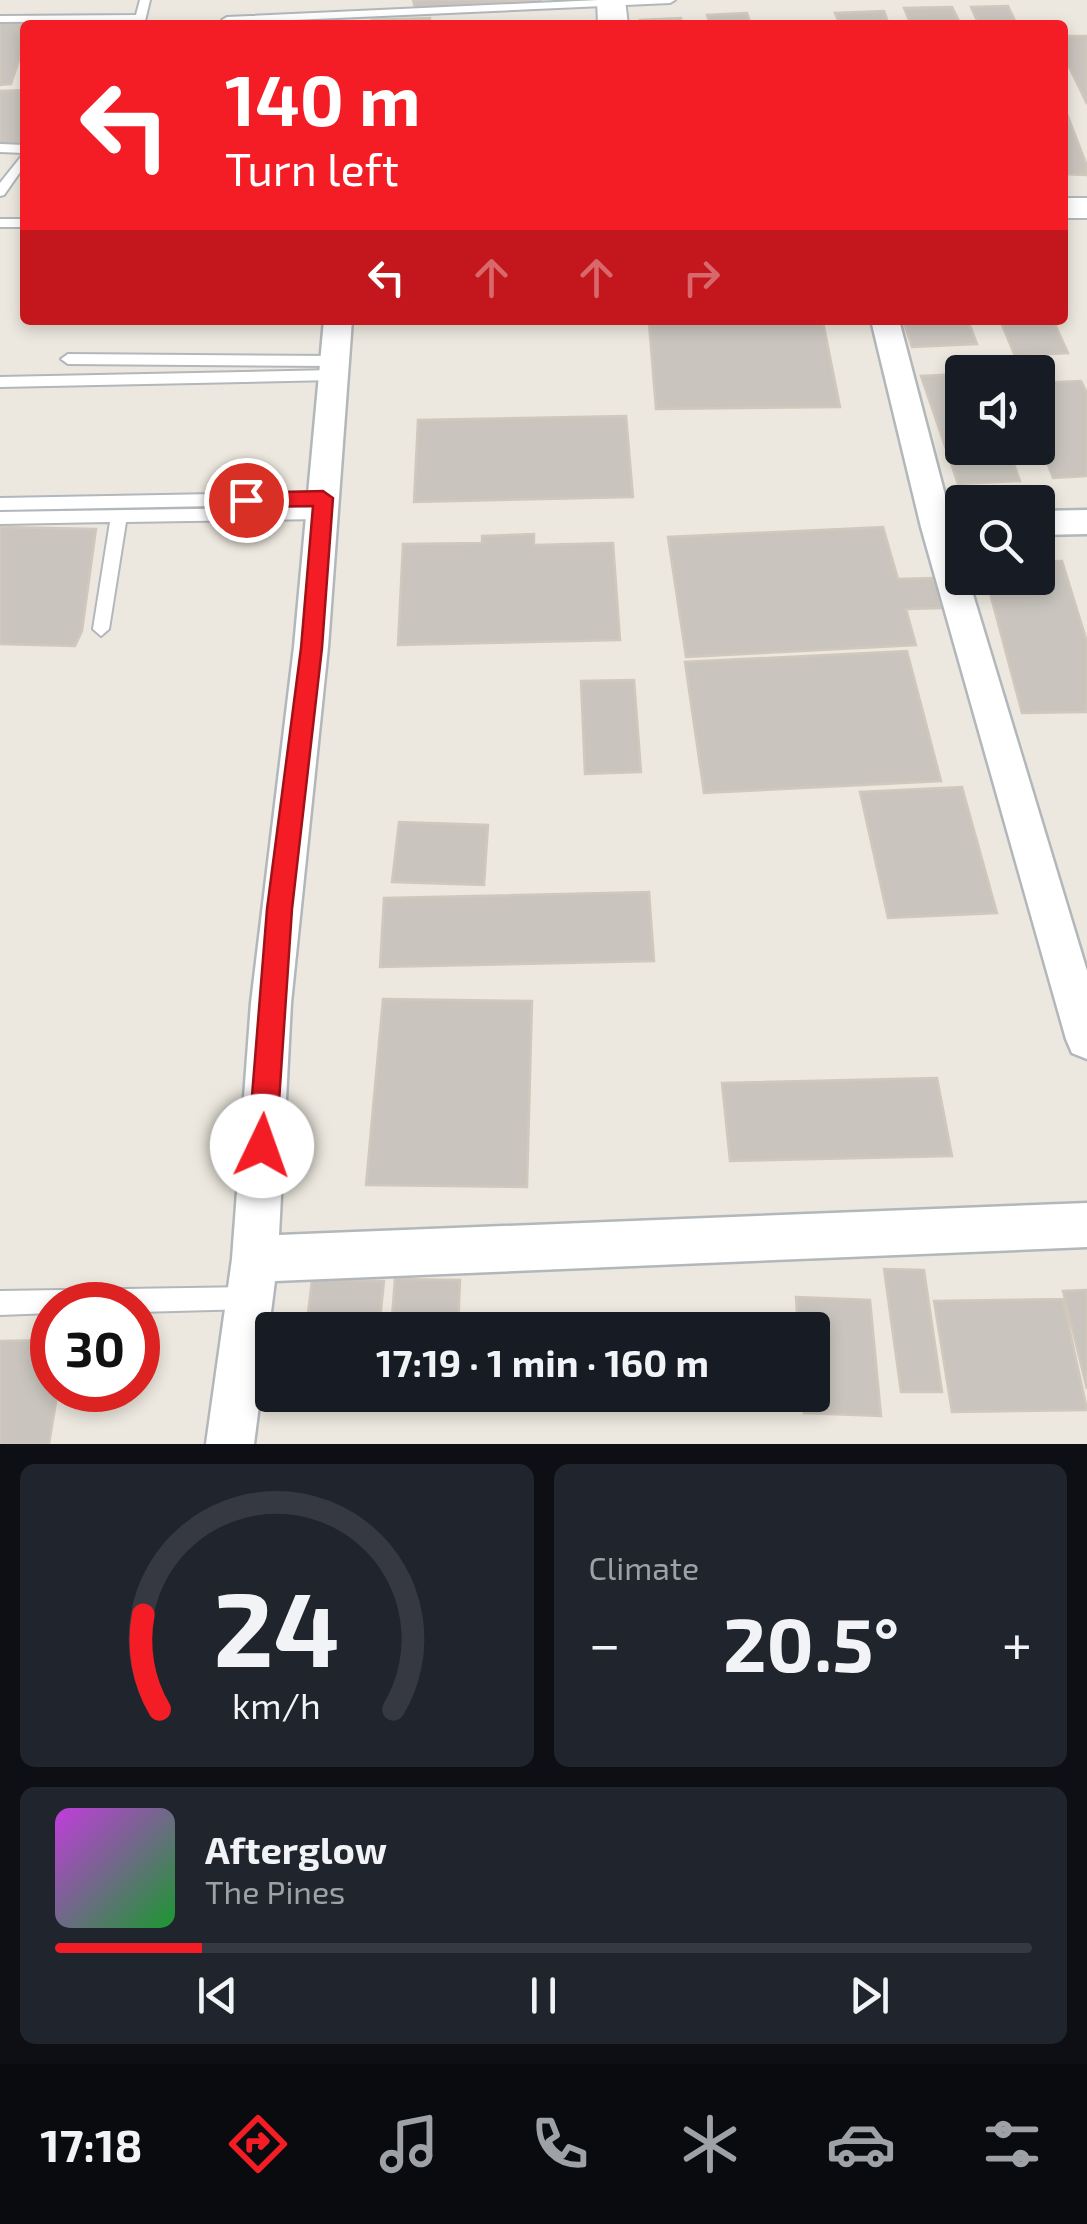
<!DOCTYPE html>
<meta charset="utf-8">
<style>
body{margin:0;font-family:"Exo 2",sans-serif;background:#20242c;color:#f1f3f6;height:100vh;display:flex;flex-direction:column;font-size:38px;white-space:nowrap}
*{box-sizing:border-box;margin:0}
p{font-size:32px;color:#9ea1a6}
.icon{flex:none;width:55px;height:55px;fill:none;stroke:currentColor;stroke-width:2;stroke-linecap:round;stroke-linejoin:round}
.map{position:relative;height:1444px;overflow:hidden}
.sheet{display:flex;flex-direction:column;gap:20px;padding:20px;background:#0d0f14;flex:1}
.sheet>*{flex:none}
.guide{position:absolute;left:20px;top:20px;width:1048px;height:305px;border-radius:10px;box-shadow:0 5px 15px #0003;background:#f41d25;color:#fff;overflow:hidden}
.buttons{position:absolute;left:945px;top:355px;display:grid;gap:20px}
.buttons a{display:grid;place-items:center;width:110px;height:110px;border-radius:10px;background:#171b24;box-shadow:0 5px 15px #0003;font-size:50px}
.speed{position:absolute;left:30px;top:1282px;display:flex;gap:20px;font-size:50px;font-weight:700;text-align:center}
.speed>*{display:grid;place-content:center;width:130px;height:130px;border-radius:50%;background:#171b24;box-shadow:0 5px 15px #0003;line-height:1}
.speed .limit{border:15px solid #d22;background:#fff;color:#111}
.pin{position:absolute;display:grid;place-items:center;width:85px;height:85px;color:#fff;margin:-42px;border:5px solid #fff;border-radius:50%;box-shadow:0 2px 10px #0007}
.me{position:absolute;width:110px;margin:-55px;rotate:3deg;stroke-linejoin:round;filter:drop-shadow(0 0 8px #0008)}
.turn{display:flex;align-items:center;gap:35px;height:210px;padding:0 40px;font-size:45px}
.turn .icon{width:130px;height:130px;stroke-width:2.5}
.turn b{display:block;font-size:70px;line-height:85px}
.lanes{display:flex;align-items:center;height:95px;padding:0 40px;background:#0003;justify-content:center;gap:50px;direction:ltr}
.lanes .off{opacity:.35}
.big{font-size:75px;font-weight:700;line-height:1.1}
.sheet .card{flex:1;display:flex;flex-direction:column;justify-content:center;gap:15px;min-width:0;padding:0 35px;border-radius:15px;background:#20242c}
.sheet .dial{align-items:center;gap:0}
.dial svg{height:260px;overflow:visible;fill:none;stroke:#363941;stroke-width:7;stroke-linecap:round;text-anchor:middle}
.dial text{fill:#f1f3f6;stroke:none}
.song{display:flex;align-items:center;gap:30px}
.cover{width:120px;height:120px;border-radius:15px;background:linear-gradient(135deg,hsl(290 70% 55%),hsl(130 70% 35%))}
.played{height:10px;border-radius:5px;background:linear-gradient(90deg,#f41d25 15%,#363941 15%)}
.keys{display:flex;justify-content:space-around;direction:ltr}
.heat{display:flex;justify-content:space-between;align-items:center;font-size:55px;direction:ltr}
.sheet .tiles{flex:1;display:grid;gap:20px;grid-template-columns:1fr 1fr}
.card:last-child{grid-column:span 2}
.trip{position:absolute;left:255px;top:1312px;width:575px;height:100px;border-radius:10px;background:#171b24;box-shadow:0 5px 15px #0003;font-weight:700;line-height:100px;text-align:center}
.menu{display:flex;height:160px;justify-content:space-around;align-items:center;background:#090b0e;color:#9ea1a6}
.menu .icon{width:70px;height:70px}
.menu .current{color:#f41d25}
.menu b{font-size:45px;color:#f1f3f6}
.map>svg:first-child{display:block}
.building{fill:#c9c5be;stroke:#d1c8bd;stroke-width:2.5}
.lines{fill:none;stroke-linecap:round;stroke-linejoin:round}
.lane-casing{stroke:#b2b7bb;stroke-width:4}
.street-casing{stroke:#b2b7bb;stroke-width:5}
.secondary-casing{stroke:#b3b8bd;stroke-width:4}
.lane{fill:#fff;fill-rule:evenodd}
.street{fill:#fff;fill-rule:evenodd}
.secondary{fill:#fff;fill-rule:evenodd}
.route{fill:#f41d25;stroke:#9f1318;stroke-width:2.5}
</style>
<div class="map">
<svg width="1087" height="1444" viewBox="0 0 1087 1444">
<rect width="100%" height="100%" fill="#ece8df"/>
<path class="building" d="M413 0H542L415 8Z
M1008 6 1017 25H979L971 7Z
M952 7 961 25H911L904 8Z
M884 11 889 25H840L835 13Z
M747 13 751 25H710L707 15Z
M430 18V25H372V20Z
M681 18 682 25H641L640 20Z
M124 20 122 25H45L46 22Z
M32 21 25 25V42L11 84 0 85V22Z
M307 21V25H197L198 24Z
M1062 36H1087V104L1062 52Z
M25 90V144L0 145V91Z
M1062 101 1087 166V175L1062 174Z
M903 320H968L977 344 912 347Z
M1000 320H1053L1068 353 1015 356Z
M823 322 840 407 656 409 649 323Z
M962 374V448H1008L1020 481 958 484 921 376Z
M1081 381 1087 393V476L1053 478 1038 439V383Z
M626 416 633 497 414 502 418 420Z
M0 527 96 529 82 631 75 646 0 644Z
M883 527 898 579 933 578 942 608 906 609 916 645 686 657 668 537Z
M534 534V545L613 543 620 640 398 645 403 544 482 543V536Z
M1038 561H1062L1087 642V712L1022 713 986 578H1038Z
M907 651 941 781 704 793 685 662Z
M634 680 641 772 585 774 581 681Z
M962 787 997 913 888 918 860 792Z
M399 822 488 825 484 885 392 882Z
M649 892 654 961 380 967 384 898Z
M383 999 532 1001 527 1187 366 1185Z
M937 1078 952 1156 730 1161 722 1083Z
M884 1269 924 1270 942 1392H901Z
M395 1279 460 1280 458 1330H391Z
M312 1280 384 1281 379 1330H306Z
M1087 1290V1389L1063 1291Z
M796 1297 870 1300 881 1416 804 1413 802 1395H812V1330H798Z
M1063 1299 1087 1410 952 1412 934 1301Z
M52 1340V1390H58L49 1444H0V1341Z
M299 1395H374V1399L298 1398Z
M386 1395H455L454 1400H386Z"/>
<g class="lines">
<defs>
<path id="lane" d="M140 0H150L144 25H134V21L0 22V16L136 15Z
M599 0H675L670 3 227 23 222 20 227 17Z
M0 144 25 145V165L4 195 0 196V183L24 153 0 152Z
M0 219H25V227H0Z
M68 354 335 356 342 361 335 366 68 364 61 359Z
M334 370 341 375 334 380 0 387V377Z
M323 492 331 498 323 504 0 510V498Z
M322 507 330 513 322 519 126 522 109 629 101 636 93 629 110 522 0 524V512Z
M250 1287 258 1290 261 1298 258 1306 250 1309 138 1312V1305H52V1313L0 1315V1291Z"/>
<path id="street" d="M324 320H352L328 647 291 1003 279 1235 1087 1203V1247L275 1281 254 1444H206L232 1259 251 1003 294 647Z
M871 320H899L962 560V578H968L1087 971V1059L1072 1053 1066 1039 921 527Z
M1087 510V534L1038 535V511Z"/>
<path id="secondary" d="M597 0H625L628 25H598Z
M1062 198H1087V218H1062Z"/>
</defs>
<use href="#lane" class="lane-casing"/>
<use href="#street" class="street-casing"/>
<use href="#secondary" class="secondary-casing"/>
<use href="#lane" class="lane"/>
<use href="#street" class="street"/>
<use href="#secondary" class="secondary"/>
</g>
<path class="route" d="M323 491 333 498 322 648 292 909 276 1146 272 1156 262 1160 252 1156 248 1146 267 909 301 648 313 506 246 507 235 500 246 493Z"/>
</svg>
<div class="buttons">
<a><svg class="icon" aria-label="sound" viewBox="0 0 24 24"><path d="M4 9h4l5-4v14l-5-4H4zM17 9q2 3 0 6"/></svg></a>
<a><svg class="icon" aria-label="search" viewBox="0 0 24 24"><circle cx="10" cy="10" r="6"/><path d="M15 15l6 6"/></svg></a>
</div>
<div class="speed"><div class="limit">30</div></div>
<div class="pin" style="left:246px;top:500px;background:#d93025"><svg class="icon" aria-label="arrive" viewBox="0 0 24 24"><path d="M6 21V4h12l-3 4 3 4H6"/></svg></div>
<svg class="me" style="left:262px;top:1146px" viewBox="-20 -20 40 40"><circle r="19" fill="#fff"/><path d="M0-13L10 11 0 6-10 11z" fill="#f41d25"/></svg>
<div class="trip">17:19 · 1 min · 160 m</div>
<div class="guide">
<div class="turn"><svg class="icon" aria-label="left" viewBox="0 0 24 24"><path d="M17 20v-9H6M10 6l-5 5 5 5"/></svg><div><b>140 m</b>Turn left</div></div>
<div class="lanes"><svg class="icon" aria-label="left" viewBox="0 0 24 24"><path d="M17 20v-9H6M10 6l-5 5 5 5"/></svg><svg class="icon off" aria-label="ahead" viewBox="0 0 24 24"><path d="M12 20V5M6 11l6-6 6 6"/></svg><svg class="icon off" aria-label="ahead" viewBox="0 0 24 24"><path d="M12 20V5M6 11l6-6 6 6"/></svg><svg class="icon off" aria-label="right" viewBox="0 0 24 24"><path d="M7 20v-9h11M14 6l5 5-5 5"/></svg></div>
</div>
</div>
<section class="sheet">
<div class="tiles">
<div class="card dial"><svg viewBox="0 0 100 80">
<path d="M14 69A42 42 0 1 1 86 69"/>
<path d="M14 69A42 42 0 0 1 9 40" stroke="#f41d25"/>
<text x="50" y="56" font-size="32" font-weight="700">24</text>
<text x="50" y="72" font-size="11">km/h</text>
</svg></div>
<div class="card"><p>Climate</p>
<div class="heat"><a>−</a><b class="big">20.5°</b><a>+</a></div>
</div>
<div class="card">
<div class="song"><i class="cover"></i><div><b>Afterglow</b><p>The Pines</p></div></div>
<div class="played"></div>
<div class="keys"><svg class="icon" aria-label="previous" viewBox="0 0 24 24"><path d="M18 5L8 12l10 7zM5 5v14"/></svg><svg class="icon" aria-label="pause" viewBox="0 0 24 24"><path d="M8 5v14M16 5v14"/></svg><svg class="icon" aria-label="next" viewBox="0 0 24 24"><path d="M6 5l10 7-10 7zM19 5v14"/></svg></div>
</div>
</div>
</section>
<nav class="menu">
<b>17:18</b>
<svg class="icon current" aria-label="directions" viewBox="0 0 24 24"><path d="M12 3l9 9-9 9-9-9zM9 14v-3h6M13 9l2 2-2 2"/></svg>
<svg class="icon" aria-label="music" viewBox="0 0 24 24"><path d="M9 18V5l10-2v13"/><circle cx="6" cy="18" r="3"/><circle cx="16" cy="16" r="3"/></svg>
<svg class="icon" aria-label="phone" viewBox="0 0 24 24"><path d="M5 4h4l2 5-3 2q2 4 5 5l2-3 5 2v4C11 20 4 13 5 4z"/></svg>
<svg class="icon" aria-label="climate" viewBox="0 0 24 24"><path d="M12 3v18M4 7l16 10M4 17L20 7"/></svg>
<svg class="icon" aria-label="car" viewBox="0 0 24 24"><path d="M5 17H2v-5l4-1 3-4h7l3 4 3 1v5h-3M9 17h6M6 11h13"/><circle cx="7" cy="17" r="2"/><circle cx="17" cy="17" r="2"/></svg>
<svg class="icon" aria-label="filters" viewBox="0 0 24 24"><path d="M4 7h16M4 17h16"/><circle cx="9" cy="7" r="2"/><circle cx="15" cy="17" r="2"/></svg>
</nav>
